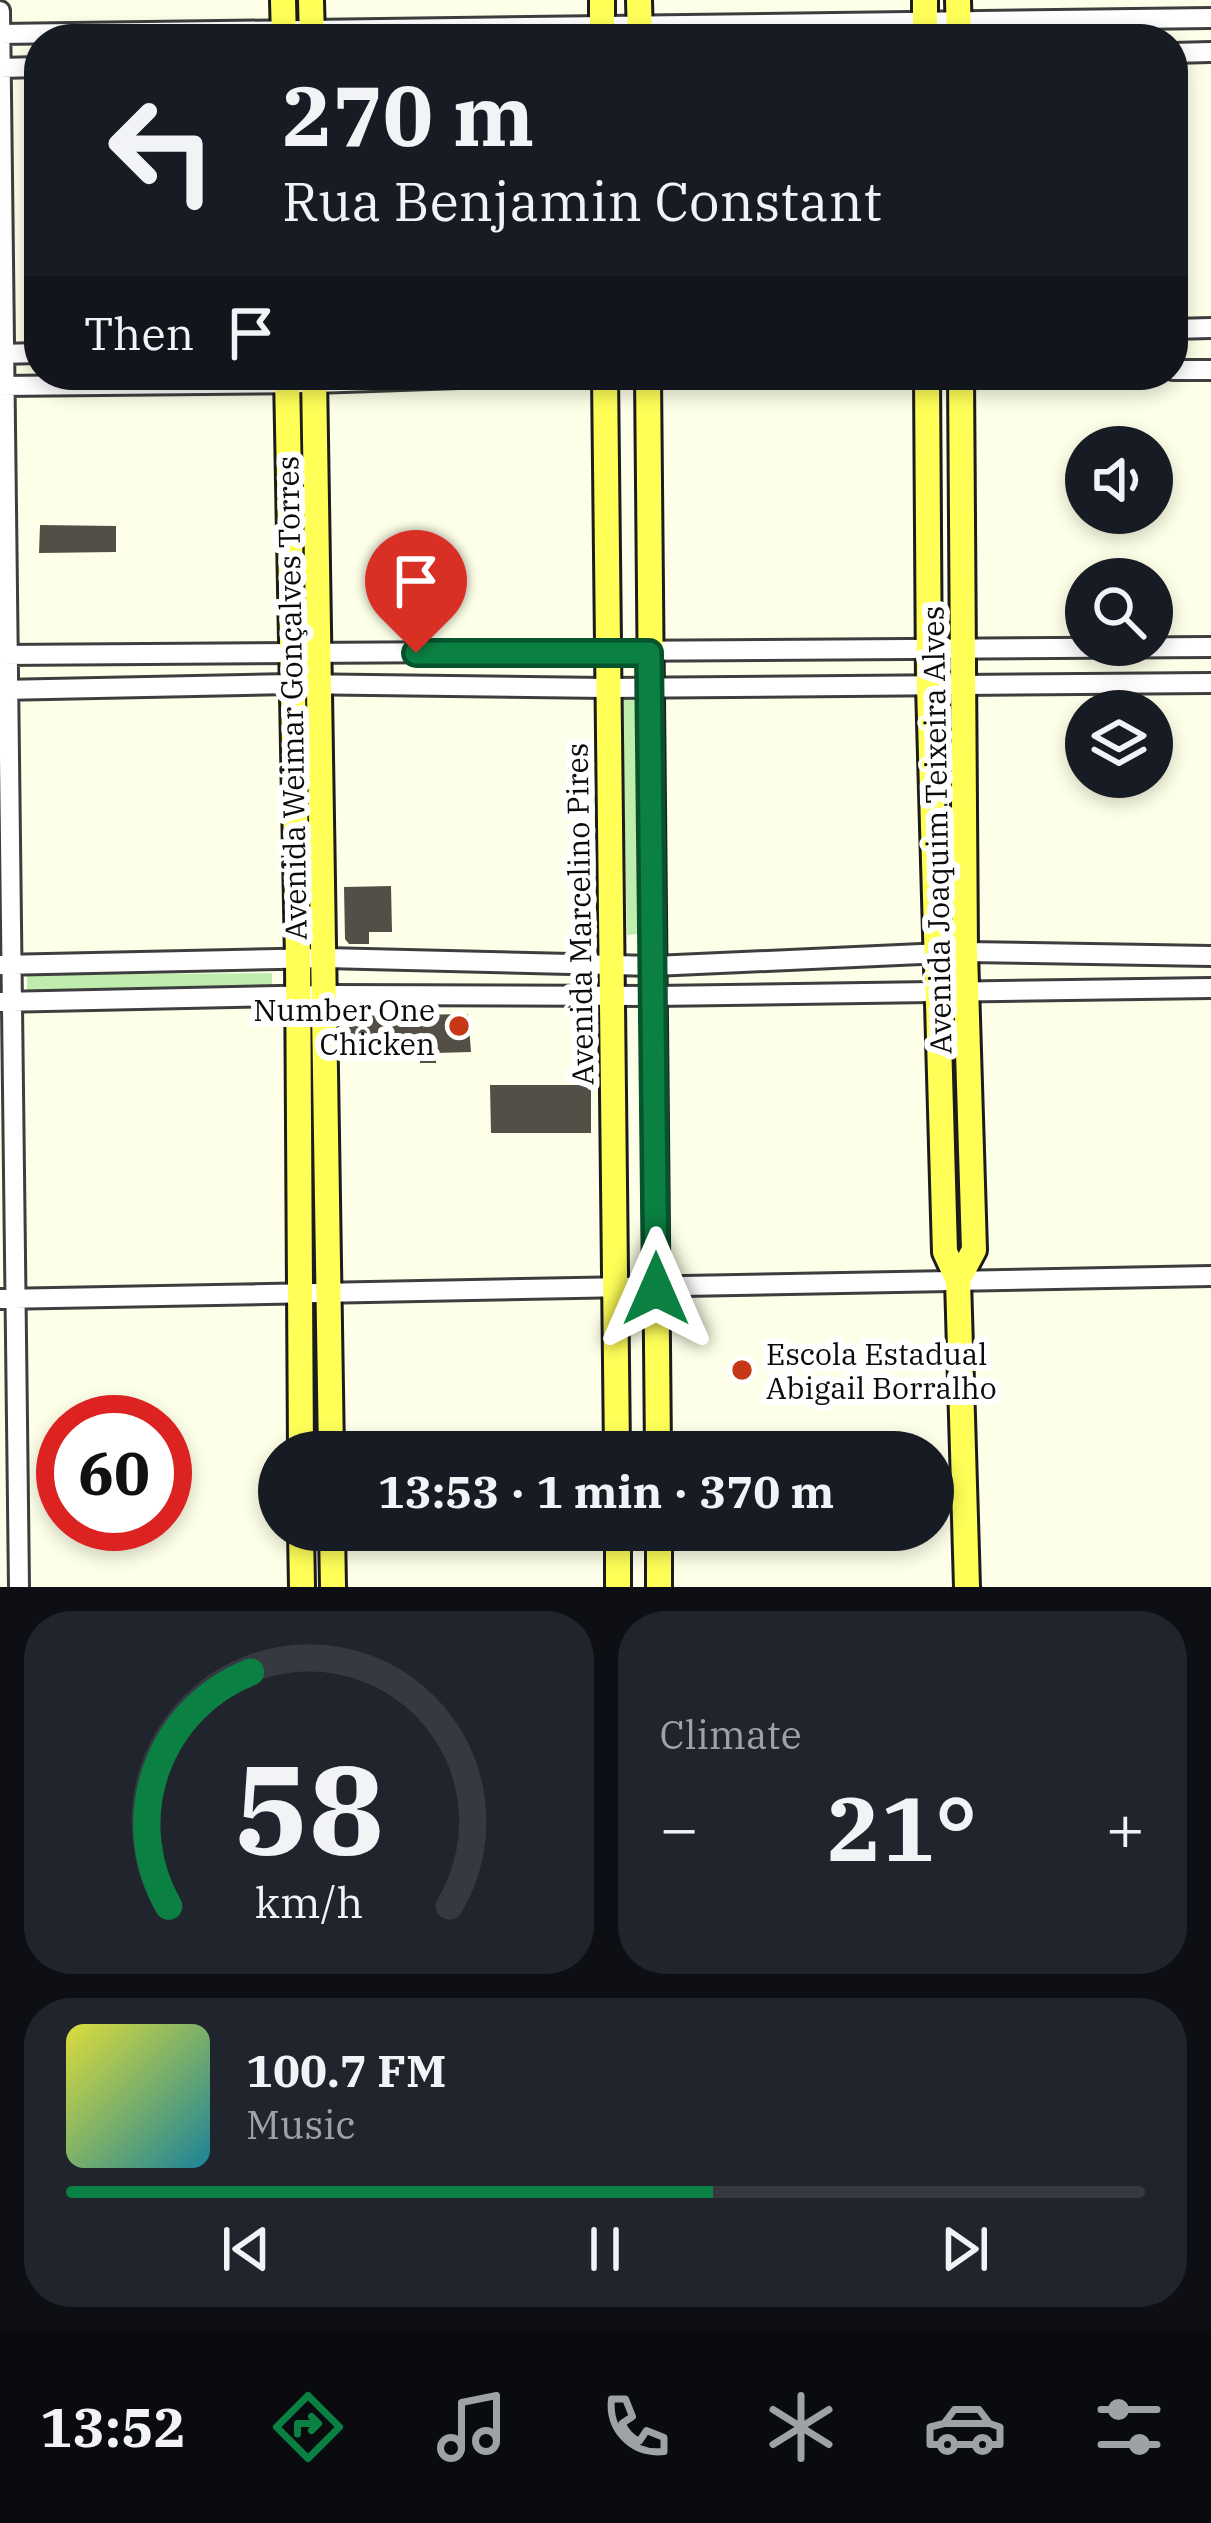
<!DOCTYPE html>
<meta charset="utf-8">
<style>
body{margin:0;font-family:"IBM Plex Serif",serif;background:#20242c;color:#f1f3f6;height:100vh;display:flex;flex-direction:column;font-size:45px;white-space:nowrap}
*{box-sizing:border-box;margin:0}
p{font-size:39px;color:#9ea1a6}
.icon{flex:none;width:66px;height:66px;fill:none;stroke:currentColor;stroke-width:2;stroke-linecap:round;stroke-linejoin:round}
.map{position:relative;height:1587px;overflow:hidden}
.side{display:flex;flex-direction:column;gap:24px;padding:24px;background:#0d0f14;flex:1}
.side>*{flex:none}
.top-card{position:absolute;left:24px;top:24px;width:1164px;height:366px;border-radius:48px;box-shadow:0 6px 18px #0003;background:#171b24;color:#f1f3f6;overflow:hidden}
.fabs{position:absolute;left:1065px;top:426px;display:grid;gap:24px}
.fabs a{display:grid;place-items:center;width:108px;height:108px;border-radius:50%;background:#171b24;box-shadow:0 6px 18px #0003;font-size:60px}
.speed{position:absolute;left:36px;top:1395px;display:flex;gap:24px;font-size:60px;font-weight:700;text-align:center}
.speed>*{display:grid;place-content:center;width:156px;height:156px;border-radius:50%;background:#171b24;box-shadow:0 6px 18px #0003;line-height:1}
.speed .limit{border:18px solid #d22;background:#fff;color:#111}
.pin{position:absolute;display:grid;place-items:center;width:102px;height:102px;color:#fff;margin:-123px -51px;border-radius:50% 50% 50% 0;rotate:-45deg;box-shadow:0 0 12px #0007}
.pin .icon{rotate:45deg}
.me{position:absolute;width:132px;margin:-66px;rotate:0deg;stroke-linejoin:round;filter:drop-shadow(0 0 9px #0008)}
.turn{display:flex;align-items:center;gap:42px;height:252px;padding:0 60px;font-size:54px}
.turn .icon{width:156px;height:156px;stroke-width:2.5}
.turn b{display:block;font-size:84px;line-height:102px}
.then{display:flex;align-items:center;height:114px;padding:0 60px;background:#0003;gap:24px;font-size:45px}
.big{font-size:90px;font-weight:800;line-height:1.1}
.side .card{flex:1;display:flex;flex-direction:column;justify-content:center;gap:18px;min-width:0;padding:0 42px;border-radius:48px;background:#20242c}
.side .dial{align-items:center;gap:0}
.dial svg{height:312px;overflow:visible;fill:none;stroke:#363941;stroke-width:7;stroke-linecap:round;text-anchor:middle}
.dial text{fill:#f1f3f6;stroke:none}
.song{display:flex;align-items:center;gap:36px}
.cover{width:144px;height:144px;border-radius:18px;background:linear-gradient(135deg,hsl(60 70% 55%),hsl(190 70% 35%))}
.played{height:12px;border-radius:6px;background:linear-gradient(90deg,#0b8043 60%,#363941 60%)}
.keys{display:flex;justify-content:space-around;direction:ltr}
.heat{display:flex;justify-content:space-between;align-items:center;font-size:66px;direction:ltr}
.side .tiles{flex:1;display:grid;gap:24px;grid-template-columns:1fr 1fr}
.card:last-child{grid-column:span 2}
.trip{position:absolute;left:258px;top:1431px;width:696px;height:120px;border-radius:60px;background:#171b24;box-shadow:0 6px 18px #0003;font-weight:800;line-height:120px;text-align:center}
.dock{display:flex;height:192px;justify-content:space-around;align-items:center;background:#090b0e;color:#9ea1a6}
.dock .icon{width:84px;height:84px}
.dock .selected{color:#0b8043}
.dock b{font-size:54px;color:#f1f3f6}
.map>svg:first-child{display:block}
.green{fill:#bfedae}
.building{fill:#544f46}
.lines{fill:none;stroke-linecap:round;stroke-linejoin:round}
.minor-casing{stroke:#3e3e3e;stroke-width:24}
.major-casing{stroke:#1c1c1c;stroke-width:30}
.minor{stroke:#fff;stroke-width:18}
.major{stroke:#ffff58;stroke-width:24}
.route-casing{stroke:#07532c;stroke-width:30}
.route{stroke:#0b8043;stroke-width:21}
.poi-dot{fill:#c73916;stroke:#fff;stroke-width:4.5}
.labels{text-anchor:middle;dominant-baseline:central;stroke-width:12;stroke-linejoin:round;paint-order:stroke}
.street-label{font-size:30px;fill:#0b0b0b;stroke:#fff}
.poi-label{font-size:30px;fill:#0b0b0b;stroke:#fff;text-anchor:end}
</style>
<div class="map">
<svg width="1211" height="1587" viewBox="0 0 1211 1587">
<rect width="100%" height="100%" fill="#feffe8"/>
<path class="green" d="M622 699H636L639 934 627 935Z
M272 973V990L27 992V975Z"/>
<path class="building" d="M40 525 116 526V552L39 553Z
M391 886 392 932H369V944H349L345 939 344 887Z
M594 899 595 941H572L574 900Z
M468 1014 471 1052 436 1053V1063H420V1055L377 1054V1040H347L351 1016Z
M490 1085H591V1133H491Z"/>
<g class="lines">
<defs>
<path id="minor" d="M0 11 19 1587
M0 34 1211 18
M1173 53 1211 52
M0 68 39 67
M1173 329 1211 328
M0 354 39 353
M1173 370H1211
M0 386 315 383 549 375
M0 655C404 653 807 649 1211 647
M0 690 291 684 606 688 1211 683
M0 965 325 958 654 966 965 952 1211 956
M0 1002 327 995 654 996 1211 988
M0 1299 1211 1276"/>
<path id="major" d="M283 0 284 39
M311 0 312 39
M602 0V39
M639 0 640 39
M925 0V39
M958 0 959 39
M287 375 298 959 301 1452
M314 375 331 1452
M605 375 617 1452
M648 375 658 1452
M927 375 929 685 945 1252 958 1280 967 1587
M958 1280 974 1250 965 952 961 375
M301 1530 302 1587
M332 1530 333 1587
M618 1530V1587
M659 1530V1587"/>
</defs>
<use href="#minor" class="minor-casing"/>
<use href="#major" class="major-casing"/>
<use href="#minor" class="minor"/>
<use href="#major" class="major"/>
</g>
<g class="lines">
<defs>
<path id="route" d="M416 653H649L656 1289"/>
</defs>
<use href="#route" class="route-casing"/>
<use href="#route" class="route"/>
</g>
<g class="poi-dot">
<circle cx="459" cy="1026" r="12"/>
<circle cx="742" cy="1370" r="12"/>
</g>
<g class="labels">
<g class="street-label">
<text transform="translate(291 698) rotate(-91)">Avenida Weimar Gonçalves Torres</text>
<text transform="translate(936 830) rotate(-91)">Avenida Joaquim Teixeira Alves</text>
<text transform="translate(579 914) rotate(-91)">Avenida Marcelino Pires</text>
</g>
<g class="poi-label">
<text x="435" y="1009">Number One<tspan x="435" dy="34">Chicken</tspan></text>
<text x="766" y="1353" text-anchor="start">Escola Estadual<tspan x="766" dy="34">Abigail Borralho</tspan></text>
</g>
</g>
</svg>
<div class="fabs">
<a><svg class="icon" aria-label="sound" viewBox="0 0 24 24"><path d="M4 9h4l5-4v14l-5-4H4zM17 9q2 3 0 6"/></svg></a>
<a><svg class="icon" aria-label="search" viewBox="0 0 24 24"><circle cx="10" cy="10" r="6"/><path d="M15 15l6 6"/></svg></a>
<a><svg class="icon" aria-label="layers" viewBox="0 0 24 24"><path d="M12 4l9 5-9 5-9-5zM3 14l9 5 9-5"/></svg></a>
</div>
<div class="speed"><div class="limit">60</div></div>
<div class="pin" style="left:416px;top:653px;background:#d93025"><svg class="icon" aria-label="arrive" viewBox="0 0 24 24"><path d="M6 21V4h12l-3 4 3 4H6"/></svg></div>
<svg class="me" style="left:656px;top:1289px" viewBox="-20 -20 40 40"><path d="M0-17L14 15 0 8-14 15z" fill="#0b8043" stroke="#fff" stroke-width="4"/></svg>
<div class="trip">13:53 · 1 min · 370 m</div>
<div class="top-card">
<div class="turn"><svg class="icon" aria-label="left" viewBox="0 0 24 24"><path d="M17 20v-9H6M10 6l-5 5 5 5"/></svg><div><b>270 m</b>Rua Benjamin Constant</div></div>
<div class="then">Then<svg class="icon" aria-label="arrive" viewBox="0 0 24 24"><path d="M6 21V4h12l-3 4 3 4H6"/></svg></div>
</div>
</div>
<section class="side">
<div class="tiles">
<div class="card dial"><svg viewBox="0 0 100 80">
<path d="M14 69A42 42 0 1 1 86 69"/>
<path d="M14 69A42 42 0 0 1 35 9" stroke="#0b8043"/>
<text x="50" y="56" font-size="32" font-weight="700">58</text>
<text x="50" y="72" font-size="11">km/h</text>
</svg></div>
<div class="card"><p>Climate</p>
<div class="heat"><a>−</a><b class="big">21°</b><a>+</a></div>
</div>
<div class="card">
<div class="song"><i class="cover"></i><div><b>100.7 FM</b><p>Music</p></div></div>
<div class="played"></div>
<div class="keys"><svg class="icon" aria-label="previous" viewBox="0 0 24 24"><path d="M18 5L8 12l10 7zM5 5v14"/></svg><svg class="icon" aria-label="pause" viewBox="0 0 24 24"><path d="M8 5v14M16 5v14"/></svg><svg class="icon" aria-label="next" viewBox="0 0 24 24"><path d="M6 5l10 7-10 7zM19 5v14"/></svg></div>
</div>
</div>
</section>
<nav class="dock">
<b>13:52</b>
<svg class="icon selected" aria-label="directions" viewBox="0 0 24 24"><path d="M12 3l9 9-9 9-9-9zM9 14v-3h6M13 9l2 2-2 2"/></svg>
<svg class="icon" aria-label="music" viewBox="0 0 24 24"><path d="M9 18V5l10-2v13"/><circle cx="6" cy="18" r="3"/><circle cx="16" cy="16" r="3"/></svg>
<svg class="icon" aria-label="phone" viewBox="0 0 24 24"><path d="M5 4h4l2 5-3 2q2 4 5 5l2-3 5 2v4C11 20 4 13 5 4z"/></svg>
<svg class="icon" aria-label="climate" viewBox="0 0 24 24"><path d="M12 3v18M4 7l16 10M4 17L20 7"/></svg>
<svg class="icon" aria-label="car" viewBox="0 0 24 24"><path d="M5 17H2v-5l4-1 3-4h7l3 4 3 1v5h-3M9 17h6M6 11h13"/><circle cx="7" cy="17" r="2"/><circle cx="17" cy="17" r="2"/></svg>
<svg class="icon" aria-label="filters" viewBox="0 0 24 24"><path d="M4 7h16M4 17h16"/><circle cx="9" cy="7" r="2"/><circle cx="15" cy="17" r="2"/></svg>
</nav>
